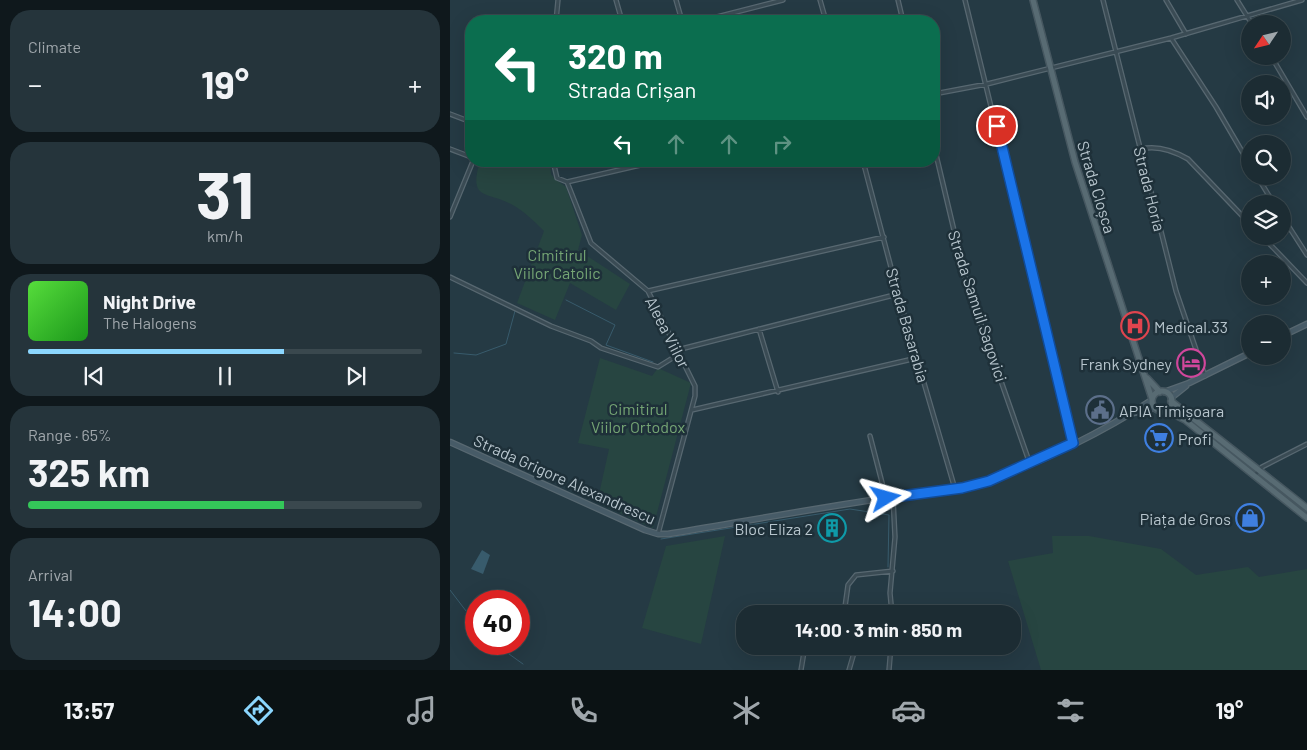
<!DOCTYPE html>
<meta charset="utf-8">
<style>
body{margin:0;font-family:Barlow,sans-serif;background:#25343b;color:#f1f3f6;height:100vh;display:flex;flex-direction:column;font-size:19px;white-space:nowrap}
*{box-sizing:border-box;margin:0}
p{font-size:16px;color:#a0a7ac}
.icon{flex:none;width:28px;height:28px;fill:none;stroke:currentColor;stroke-width:2;stroke-linecap:round;stroke-linejoin:round}
.map{position:relative;flex:1;overflow:hidden}
.drawer{display:flex;flex-direction:column;gap:10px;padding:10px;background:#0f181c;width:450px}
.drawer>*{flex:none}
.guide{position:absolute;left:15px;top:15px;width:475px;height:152px;border-radius:20px;box-shadow:0 5px 20px #0002,0 0 0 1px #3a484e;background:#0b6e4f;color:#fff;overflow:hidden}
.needle{width:32px;rotate:235deg}
.tools{position:absolute;left:791px;top:15px;display:grid;gap:10px}
.tools a{display:grid;place-items:center;width:50px;height:50px;border-radius:50%;background:#1c2c33;box-shadow:0 5px 20px #0002,0 0 0 1px #3a484e;font-size:25px}
.speed{position:absolute;left:15px;top:590px;display:flex;gap:10px;font-size:25px;font-weight:700;text-align:center}
.speed>*{display:grid;place-content:center;width:65px;height:65px;border-radius:50%;background:#1c2c33;box-shadow:0 5px 20px #0002,0 0 0 1px #3a484e;line-height:1}
.speed .limit{border:8px solid #d22;background:#fff;color:#111}
.pin{position:absolute;display:grid;place-items:center;width:42px;height:42px;color:#fff;margin:-21px;border:2px solid #fff;border-radius:50%;box-shadow:0 1px 5px #0007}
.me{position:absolute;width:55px;margin:-28px;rotate:82deg;stroke-linejoin:round;filter:drop-shadow(0 0 4px #0008)}
.turn{display:flex;align-items:center;gap:18px;height:105px;padding:0 20px;font-size:22px}
.turn .icon{width:65px;height:65px;stroke-width:2.5}
.turn b{display:block;font-size:35px;line-height:42px}
.lanes{display:flex;align-items:center;height:48px;padding:0 20px;background:#0003;justify-content:center;gap:25px;direction:ltr}
.lanes .off{opacity:.35}
.big{font-size:38px;font-weight:700;line-height:1.1}
.drawer .card{flex:1;display:flex;flex-direction:column;justify-content:center;gap:8px;min-width:0;padding:0 18px;border-radius:20px;background:#25343b}
.drawer .dial{align-items:center;gap:0}
.dial b{font-size:65px;line-height:1}
.song{display:flex;align-items:center;gap:15px}
.cover{width:60px;height:60px;border-radius:8px;background:linear-gradient(135deg,hsl(110 70% 55%),hsl(120 70% 35%))}
.played{height:5px;border-radius:2px;background:linear-gradient(90deg,#8bd6fe 65%,#3a484e 65%)}
.keys{display:flex;justify-content:space-around;direction:ltr}
.heat{display:flex;justify-content:space-between;align-items:center;font-size:28px;direction:ltr}
.charge{height:8px;border-radius:4px;background:linear-gradient(90deg,#34c759 65%,#3a484e 0)}
.trip{position:absolute;left:286px;top:605px;width:285px;height:50px;border-radius:20px;background:#1c2c33;box-shadow:0 5px 20px #0002,0 0 0 1px #3a484e;font-weight:700;line-height:50px;text-align:center}
.menu{display:flex;height:80px;justify-content:space-around;align-items:center;background:#0b1214;color:#a0a7ac}
.menu .icon{width:35px;height:35px}
.menu .on{color:#8bd6fe}
.menu b{font-size:22px;color:#f1f3f6}
main{display:flex;flex:1;min-height:0}
.map>svg:first-child{display:block}
.green{fill:#274541}
.water{fill:#385b6c}
.lines{fill:none;stroke-linecap:round;stroke-linejoin:round}
.stream{stroke:#385b6c;stroke-width:1}
.street-casing{stroke:#586871;stroke-width:5.5}
.secondary-casing{stroke:#586871;stroke-width:7}
.primary-casing{stroke:#465760;stroke-width:8}
.street{stroke:#3a4b54;stroke-width:3}
.secondary{stroke:#475b67;stroke-width:4.5}
.primary{stroke:#586b73;stroke-width:5}
.route-casing{stroke:#114b97;stroke-width:12}
.route{stroke:#1a73e8;stroke-width:9}
.labels{text-anchor:middle;dominant-baseline:central;stroke-width:5;stroke-linejoin:round;paint-order:stroke}
.street-label{font-size:16px;fill:#b7c5cd;stroke:#1e3039}
.park-label{font-size:16px;fill:#75a574;stroke:#1e3039}
.poi-label{font-size:16px;fill:#b7c5cd;stroke:#1e3039;text-anchor:start}
</style>
<main>
<section class="drawer">
<div class="card"><p>Climate</p>
<div class="heat"><a>−</a><b class="big">19°</b><a>+</a></div>
</div>
<div class="card dial"><b>31</b><p>km/h</p></div>
<div class="card">
<div class="song"><i class="cover"></i><div><b>Night Drive</b><p>The Halogens</p></div></div>
<div class="played"></div>
<div class="keys"><svg class="icon" aria-label="previous" viewBox="0 0 24 24"><path d="M18 5L8 12l10 7zM5 5v14"/></svg><svg class="icon" aria-label="pause" viewBox="0 0 24 24"><path d="M8 5v14M16 5v14"/></svg><svg class="icon" aria-label="next" viewBox="0 0 24 24"><path d="M6 5l10 7-10 7zM19 5v14"/></svg></div>
</div>
<div class="card"><p>Range · 65%</p><b class="big">325 km</b><div class="charge"></div></div>
<div class="card"><p>Arrival</p><b class="big">14:00</b></div>
</section>
<div class="map">
<svg width="857" height="670" viewBox="0 0 857 670">
<rect width="100%" height="100%" fill="#253a44"/>
<path class="green" d="M30 161H100L101 174 105 179 116 187 132 235 128 250 180 284 166 310 120 283 105 320 67 303 94 231C84 221 74 211 61 204 37 191 18 201 30 161Z
M150 358 202 376 208 368 241 383 203 528 147 503 159 449 128 443Z
M275 536 251 644 192 628 216 546Z
M602 536H639L711 549 746 575 798 567 809 577 857 569V670H591L558 561 603 553Z"/>
<path class="water" d="M32 550 40 555 33 574 21 569Z"/>
<g class="lines">
<path class="stream" d="M116 300 165 325 156 345 203 362
M4 353 26 355 56 344 65 311
M211 539 400 509 439 515 438 567
M0 590 26 624
M45 644 73 664"/>
<defs>
<path id="street" d="M166 0 172 21
M226 0 232 21
M370 0 376 21
M448 0 453 21
M515 0 623 443
M653 0 726 291 755 376
M716 0 736 34
M787 0 802 24
M106 21 108 0
M251 21 333 0
M721 38 766 107 800 165
M821 56 857 117
M484 94 537 84 721 38 852 0
M0 114 21 122
M484 146 516 281 580 464
M0 149 21 157
M691 149C707 145 724 151 738 159L800 224
M103 161 107 178 117 182 119 187 141 243 198 291 245 386V396L208 534
M413 161 448 294 505 489
M807 176 824 204
M117 182 208 161
M832 216 857 255
M0 217 23 161
M812 236 857 283
M0 277 101 326 141 341 151 348 208 367 229 354
M198 291 434 237
M309 329 328 392
M227 350 448 294
M242 410 467 358
M420 436 436 498
M805 475 812 467 857 444
M394 614 398 585 406 575 443 571
M442 614 440 593 445 537 443 497
M351 670 355 646
M399 670 406 646
M439 670 441 646"/>
<path id="secondary" d="M832 336 857 324
M714 392 739 383 800 353
M721 398 736 386
M683 413 705 408
M0 442 195 530 208 534H218C290 522 362 509 435 498 470 493 506 492 539 480 591 463 656 430 702 400"/>
<path id="primary" d="M583 0 625 162 702 399
M697 378 710 392
M702 401a10 10 0 1 1 20 0a10 10 0 1 1-20 0Z
M721 401 857 508
M715 410 735 420 857 518"/>
</defs>
<use href="#street" class="street-casing"/>
<use href="#secondary" class="secondary-casing"/>
<use href="#primary" class="primary-casing"/>
<use href="#street" class="street"/>
<use href="#secondary" class="secondary"/>
<use href="#primary" class="primary"/>
</g>
<g class="lines">
<defs>
<path id="route" d="M436 498 512 488 539 481 623 443 547 126"/>
</defs>
<use href="#route" class="route-casing"/>
<use href="#route" class="route"/>
</g>
<defs>
<symbol id="hospital-ring" viewBox="-11 -11 22 22"><circle r="9.5" fill="#1e3039" stroke="#e0444e" stroke-width="1.5"/><path d="M-5-5h3v3.5h4V-5h3V5h-3V1.5h-4V5h-3Z" fill="#e0444e"/></symbol>
<symbol id="hotel-ring" viewBox="-11 -11 22 22"><circle r="9.5" fill="#1e3039" stroke="#d1479c" stroke-width="1.5"/><path d="M-6-4.5h1.5V1H6V5H4.5V3h-9V5H-6ZM-4 0a1.8 1.8 0 1 1 3.6 0ZM.5 0V-2.5h3Q6-2.5 6 0Z" fill="#d1479c"/></symbol>
<symbol id="civic-ring" viewBox="-11 -11 22 22"><circle r="9.5" fill="#1e3039" stroke="#5c6f8a" stroke-width="1.5"/><path d="M-.6-6.5H3V-4.5H.6V-3L4-1V1h2V6H-6V1h2V-1L-.6-3ZM-1.2 2.5V6h2.4V2.5Z" fill="#5c6f8a"/></symbol>
<symbol id="supermarket-ring" viewBox="-11 -11 22 22"><circle r="9.5" fill="#1e3039" stroke="#3f7fe0" stroke-width="1.5"/><path d="M-6-5.5h2.5l.6 2H6L4.5 2H-2.5L-4.4-4H-6ZM-1.5 3.2a1.3 1.3 0 1 0 .1 0ZM3 3.2a1.3 1.3 0 1 0 .1 0Z" fill="#3f7fe0"/></symbol>
<symbol id="shop-ring" viewBox="-11 -11 22 22"><circle r="9.5" fill="#1e3039" stroke="#3f7fe0" stroke-width="1.5"/><path d="M-5-2.5h2.3a2.7 3.5 0 0 1 5.4 0H5L5.5 6h-11ZM-1.5-2.5h3a1.5 2.3 0 0 0-3 0Z" fill="#3f7fe0"/></symbol>
<symbol id="building-ring" viewBox="-11 -11 22 22"><circle r="9.5" fill="#1e3039" stroke="#0f9aa8" stroke-width="1.5"/><path d="M-4-6H4V6H1V3H-1V6H-4ZM-2.5-4.3h1.7v1.8h-1.7ZM.8-4.3h1.7v1.8H.8ZM-2.5-1h1.7V.8h-1.7ZM.8-1h1.7V.8H.8Z" fill="#0f9aa8"/></symbol>
</defs>
<g fill-rule="evenodd">
<use href="#hospital-ring" x="669" y="310" width="32" height="32"/>
<use href="#hotel-ring" x="725" y="347" width="32" height="32"/>
<use href="#civic-ring" x="634" y="394" width="32" height="32"/>
<use href="#supermarket-ring" x="693" y="422" width="32" height="32"/>
<use href="#shop-ring" x="784" y="502" width="32" height="32"/>
<use href="#building-ring" x="366" y="512" width="32" height="32"/>
</g>
<g class="labels">
<g class="street-label">
<text transform="translate(647 187) rotate(73)">Strada Cloșca</text>
<text transform="translate(700 189) rotate(76)">Strada Horia</text>
<text transform="translate(528 306) rotate(72)">Strada Samuil Sagovici</text>
<text transform="translate(458 325) rotate(74)">Strada Basarabia</text>
<text transform="translate(218 332) rotate(63)">Aleea Viilor</text>
<text transform="translate(115 479) rotate(24)">Strada Grigore Alexandrescu</text>
</g>
<g class="park-label">
<text x="107" y="254">Cimitirul<tspan x="107" dy="18">Viilor Catolic</tspan></text>
<text x="188" y="408">Cimitirul<tspan x="188" dy="18">Viilor Ortodox</tspan></text>
</g>
<g class="poi-label">
<text x="704" y="326">Medical.33</text>
<text x="722" y="363" text-anchor="end">Frank Sydney</text>
<text x="669" y="410">APIA Timișoara</text>
<text x="728" y="438">Profi</text>
<text x="781" y="518" text-anchor="end">Piața de Gros</text>
<text x="363" y="528" text-anchor="end">Bloc Eliza 2</text>
</g>
</g>
</svg>
<div class="tools">
<a><svg class="needle" viewBox="-14 -14 28 28"><path d="M0-13l5 13h-10z" fill="#e53935"/><path d="M0 13l5-13h-10z" fill="#a0a7ac"/></svg></a>
<a><svg class="icon" aria-label="sound" viewBox="0 0 24 24"><path d="M4 9h4l5-4v14l-5-4H4zM17 9q2 3 0 6"/></svg></a>
<a><svg class="icon" aria-label="search" viewBox="0 0 24 24"><circle cx="10" cy="10" r="6"/><path d="M15 15l6 6"/></svg></a>
<a><svg class="icon" aria-label="layers" viewBox="0 0 24 24"><path d="M12 4l9 5-9 5-9-5zM3 14l9 5 9-5"/></svg></a>
<a>+</a>
<a>−</a>
</div>
<div class="speed"><div class="limit">40</div></div>
<div class="pin" style="left:547px;top:126px;background:#d93025"><svg class="icon" aria-label="arrive" viewBox="0 0 24 24"><path d="M6 21V4h12l-3 4 3 4H6"/></svg></div>
<svg class="me" style="left:436px;top:498px" viewBox="-20 -20 40 40"><path d="M0-17L14 15 0 8-14 15z" fill="#1a73e8" stroke="#fff" stroke-width="4"/></svg>
<div class="trip">14:00 · 3 min · 850 m</div>
<div class="guide">
<div class="turn"><svg class="icon" aria-label="left" viewBox="0 0 24 24"><path d="M17 20v-9H6M10 6l-5 5 5 5"/></svg><div><b>320 m</b>Strada Crișan</div></div>
<div class="lanes"><svg class="icon" aria-label="left" viewBox="0 0 24 24"><path d="M17 20v-9H6M10 6l-5 5 5 5"/></svg><svg class="icon off" aria-label="ahead" viewBox="0 0 24 24"><path d="M12 20V5M6 11l6-6 6 6"/></svg><svg class="icon off" aria-label="ahead" viewBox="0 0 24 24"><path d="M12 20V5M6 11l6-6 6 6"/></svg><svg class="icon off" aria-label="right" viewBox="0 0 24 24"><path d="M7 20v-9h11M14 6l5 5-5 5"/></svg></div>
</div>
</div>
</main>
<nav class="menu">
<b>13:57</b>
<svg class="icon on" aria-label="directions" viewBox="0 0 24 24"><path d="M12 3l9 9-9 9-9-9zM9 14v-3h6M13 9l2 2-2 2"/></svg>
<svg class="icon" aria-label="music" viewBox="0 0 24 24"><path d="M9 18V5l10-2v13"/><circle cx="6" cy="18" r="3"/><circle cx="16" cy="16" r="3"/></svg>
<svg class="icon" aria-label="phone" viewBox="0 0 24 24"><path d="M5 4h4l2 5-3 2q2 4 5 5l2-3 5 2v4C11 20 4 13 5 4z"/></svg>
<svg class="icon" aria-label="climate" viewBox="0 0 24 24"><path d="M12 3v18M4 7l16 10M4 17L20 7"/></svg>
<svg class="icon" aria-label="car" viewBox="0 0 24 24"><path d="M5 17H2v-5l4-1 3-4h7l3 4 3 1v5h-3M9 17h6M6 11h13"/><circle cx="7" cy="17" r="2"/><circle cx="17" cy="17" r="2"/></svg>
<svg class="icon" aria-label="filters" viewBox="0 0 24 24"><path d="M4 7h16M4 17h16"/><circle cx="9" cy="7" r="2"/><circle cx="15" cy="17" r="2"/></svg>
<b>19°</b>
</nav>
